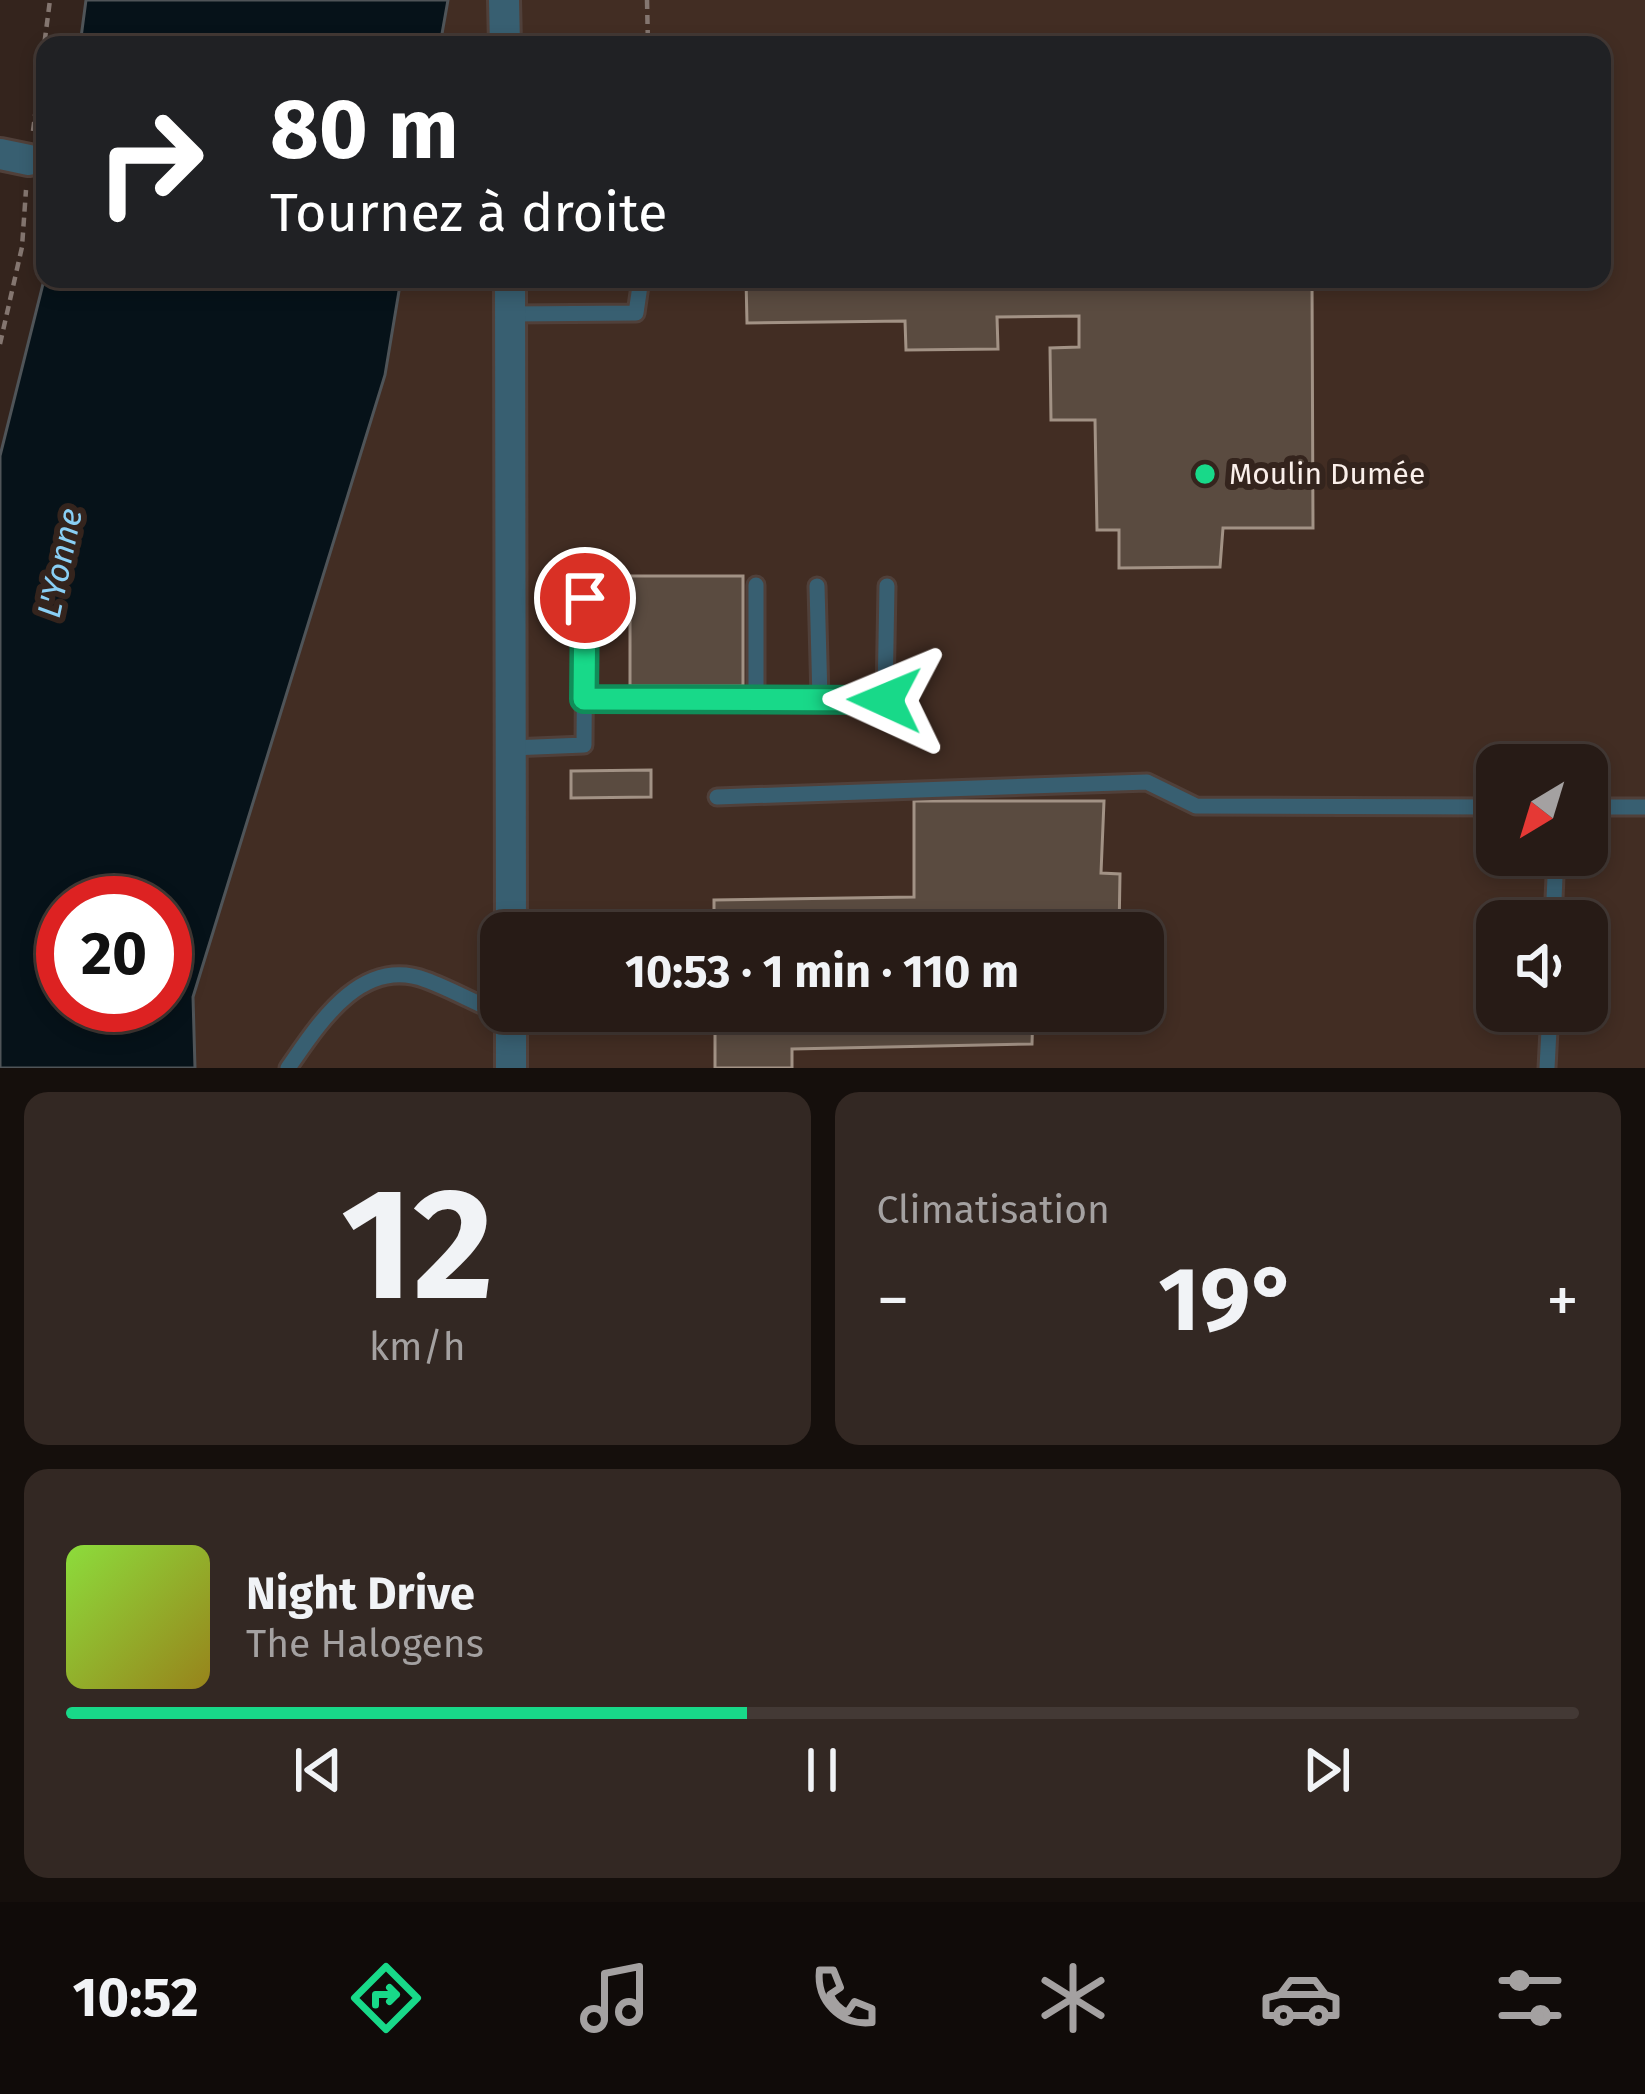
<!DOCTYPE html>
<html lang="fr">
<meta charset="utf-8">
<style>
body{margin:0;font-family:"Fira Sans",sans-serif;background:#332823;color:#f1f3f6;height:100vh;display:flex;flex-direction:column;font-size:45px;white-space:nowrap}
*{box-sizing:border-box;margin:0}
p{font-size:39px;color:#a4a1a1}
.icon{flex:none;width:66px;height:66px;fill:none;stroke:currentColor;stroke-width:2;stroke-linecap:round;stroke-linejoin:round}
.map{position:relative;height:1068px;overflow:hidden}
.side{display:flex;flex-direction:column;gap:24px;padding:24px;background:#150f0c;flex:1}
.side>*{flex:none}
.banner{position:absolute;left:36px;top:36px;width:1575px;height:252px;border-radius:24px;box-shadow:0 6px 18px #0003,0 0 0 3px #433935;background:#202124;color:#fff;overflow:hidden}
.needle{width:78px;rotate:218deg}
.fabs{position:absolute;left:1476px;top:744px;display:grid;gap:24px}
.fabs a{display:grid;place-items:center;width:132px;height:132px;border-radius:24px;background:#271b16;box-shadow:0 6px 18px #0003,0 0 0 3px #433935;font-size:60px}
.speed{position:absolute;left:36px;top:876px;display:flex;gap:24px;font-size:60px;font-weight:700;text-align:center}
.speed>*{display:grid;place-content:center;width:156px;height:156px;border-radius:50%;background:#271b16;box-shadow:0 6px 18px #0003,0 0 0 3px #433935;line-height:1}
.speed .limit{border:18px solid #d22;background:#fff;color:#111}
.pin{position:absolute;display:grid;place-items:center;width:102px;height:102px;color:#fff;margin:-51px;border:6px solid #fff;border-radius:50%;box-shadow:0 3px 12px #0007}
.me{position:absolute;width:132px;margin:-66px;rotate:271deg;stroke-linejoin:round;filter:drop-shadow(0 0 9px #0008)}
.turn{display:flex;align-items:center;gap:42px;height:252px;padding:0 36px;font-size:54px}
.turn .icon{width:156px;height:156px;stroke-width:2.5}
.turn b{display:block;font-size:84px;line-height:102px}
.big{font-size:90px;font-weight:700;line-height:1.1}
.side .widget{flex:1;display:flex;flex-direction:column;justify-content:center;gap:18px;min-width:0;padding:0 42px;border-radius:24px;background:#332823}
.side .dial{align-items:center;gap:0}
.dial b{font-size:156px;line-height:1}
.song{display:flex;align-items:center;gap:36px}
.cover{width:144px;height:144px;border-radius:18px;background:linear-gradient(135deg,hsl(90 70% 55%),hsl(50 70% 35%))}
.played{height:12px;border-radius:6px;background:linear-gradient(90deg,#18d989 45%,#433935 45%)}
.keys{display:flex;justify-content:space-around;direction:ltr}
.heat{display:flex;justify-content:space-between;align-items:center;font-size:66px;direction:ltr}
.side .tiles{flex:1;display:grid;gap:24px;grid-template-columns:1fr 1fr}
.widget:last-child{grid-column:span 2}
.trip{position:absolute;left:480px;top:912px;width:684px;height:120px;border-radius:24px;background:#271b16;box-shadow:0 6px 18px #0003,0 0 0 3px #433935;font-weight:700;line-height:120px;text-align:center}
.tab-bar{display:flex;height:192px;justify-content:space-around;align-items:center;background:#100b09;color:#a4a1a1}
.tab-bar .icon{width:84px;height:84px}
.tab-bar .selected{color:#18d989}
.tab-bar b{font-size:54px;color:#f1f3f6}
.map>svg:first-child{display:block}
.built{fill:#422d23;fill-rule:evenodd}
.water{fill:#061219;stroke:#4f5458;stroke-width:3;fill-rule:evenodd}
.building{fill:#5a4b40;stroke:#a29285;stroke-width:3}
.lines{fill:none;stroke-linecap:round;stroke-linejoin:round}
.service-casing{stroke:#50403a;stroke-width:21}
.minor-casing{stroke:#50403a;stroke-width:36}
.path{stroke:#847670;stroke-width:4.5;stroke-dasharray:9 6;stroke-linecap:butt}
.service{stroke:#385f71;stroke-width:15}
.minor{stroke:#385f71;stroke-width:30}
.route-casing{stroke:#108d59;stroke-width:30}
.route{stroke:#18d989;stroke-width:21}
.poi-dot{fill:#18d989;stroke:#34241d;stroke-width:4.5}
.labels{text-anchor:middle;dominant-baseline:central;stroke-width:12;stroke-linejoin:round;paint-order:stroke}
.poi-label{font-size:30px;fill:#faefea;stroke:#34241d;text-anchor:start}
.water-label{font-size:33px;font-style:italic;fill:#89cff5;stroke:#34241d}
</style>
<div class="map">
<svg width="1645" height="1068" viewBox="0 0 1645 1068">
<rect width="100%" height="100%" fill="#34241d"/>
<path class="built" d="M448 0H1645V1068H195L193 997 385 375 401 279H1602V45H440ZM1497 765H1587V855H1497ZM1497 921H1587V1011H1497ZM501 933H1143V1011H501Z"/>
<path class="water" d="M86 0H448L440 45H80Z
M45 276 401 279 385 375 193 997 195 1068H0V456ZM63 903H165V1005H63Z"/>
<path class="building" d="M746 279H1312L1313 528H1223L1220 567 1119 568V530H1097L1095 420H1051L1050 348 1079 347V316L997 317 998 349 906 350 905 321 747 323Z
M630 576H743V686H630Z
M651 770V797L571 798V771Z
M914 801H1104L1101 873 1120 874 1119 933H714V900L914 897Z
M715 1011H1033L1032 1044 792 1049V1068H715Z"/>
<g class="lines">
<defs>
<path id="service" d="M510 314 636 313 641 279
M756 585V699
M817 586 820 699
M585 699H885L887 586
M511 748 584 745 585 598
M717 797 1147 782 1196 806 1497 807
M1587 807H1645
M1553 921 1556 855
M288 1068C318 1025 361 955 426 980 454 990 481 1007 511 1017
M1547 1068 1550 1011"/>
<path id="minor" d="M504 0 505 45
M0 154 29 160
M510 279 511 933
M511 1011V1068"/>
</defs>
<use href="#service" class="service-casing"/>
<use href="#minor" class="minor-casing"/>
<path class="path" d="M647 0 648 45
M33 131 50 0
M0 344 22 247 26 190"/>
<use href="#service" class="service"/>
<use href="#minor" class="minor"/>
</g>
<g class="lines">
<defs>
<path id="route" d="M585 598 584 699 885 700"/>
</defs>
<use href="#route" class="route-casing"/>
<use href="#route" class="route"/>
</g>
<circle class="poi-dot" cx="1205" cy="474" r="12"/>
<g class="labels">
<g class="poi-label">
<text x="1229" y="474">Moulin Dumée</text>
</g>
<g class="water-label">
<text transform="translate(60 563) rotate(-78)">L'Yonne</text>
</g>
</g>
</svg>
<div class="fabs">
<a><svg class="needle" viewBox="-14 -14 28 28"><path d="M0-13l5 13h-10z" fill="#e53935"/><path d="M0 13l5-13h-10z" fill="#a4a1a1"/></svg></a>
<a><svg class="icon" aria-label="sound" viewBox="0 0 24 24"><path d="M4 9h4l5-4v14l-5-4H4zM17 9q2 3 0 6"/></svg></a>
</div>
<div class="speed"><div class="limit">20</div></div>
<div class="pin" style="left:585px;top:598px;background:#d93025"><svg class="icon" aria-label="arrive" viewBox="0 0 24 24"><path d="M6 21V4h12l-3 4 3 4H6"/></svg></div>
<svg class="me" style="left:885px;top:700px" viewBox="-20 -20 40 40"><path d="M0-17L14 15 0 8-14 15z" fill="#18d989" stroke="#fff" stroke-width="4"/></svg>
<div class="trip">10:53 · 1 min · 110 m</div>
<div class="banner">
<div class="turn"><svg class="icon" aria-label="right" viewBox="0 0 24 24"><path d="M7 20v-9h11M14 6l5 5-5 5"/></svg><div><b>80 m</b>Tournez à droite</div></div>
</div>
</div>
<section class="side">
<div class="tiles">
<div class="widget dial"><b>12</b><p>km/h</p></div>
<div class="widget"><p>Climatisation</p>
<div class="heat"><a>−</a><b class="big">19°</b><a>+</a></div>
</div>
<div class="widget">
<div class="song"><i class="cover"></i><div><b>Night Drive</b><p>The Halogens</p></div></div>
<div class="played"></div>
<div class="keys"><svg class="icon" aria-label="previous" viewBox="0 0 24 24"><path d="M18 5L8 12l10 7zM5 5v14"/></svg><svg class="icon" aria-label="pause" viewBox="0 0 24 24"><path d="M8 5v14M16 5v14"/></svg><svg class="icon" aria-label="next" viewBox="0 0 24 24"><path d="M6 5l10 7-10 7zM19 5v14"/></svg></div>
</div>
</div>
</section>
<nav class="tab-bar">
<b>10:52</b>
<svg class="icon selected" aria-label="directions" viewBox="0 0 24 24"><path d="M12 3l9 9-9 9-9-9zM9 14v-3h6M13 9l2 2-2 2"/></svg>
<svg class="icon" aria-label="music" viewBox="0 0 24 24"><path d="M9 18V5l10-2v13"/><circle cx="6" cy="18" r="3"/><circle cx="16" cy="16" r="3"/></svg>
<svg class="icon" aria-label="phone" viewBox="0 0 24 24"><path d="M5 4h4l2 5-3 2q2 4 5 5l2-3 5 2v4C11 20 4 13 5 4z"/></svg>
<svg class="icon" aria-label="climate" viewBox="0 0 24 24"><path d="M12 3v18M4 7l16 10M4 17L20 7"/></svg>
<svg class="icon" aria-label="car" viewBox="0 0 24 24"><path d="M5 17H2v-5l4-1 3-4h7l3 4 3 1v5h-3M9 17h6M6 11h13"/><circle cx="7" cy="17" r="2"/><circle cx="17" cy="17" r="2"/></svg>
<svg class="icon" aria-label="filters" viewBox="0 0 24 24"><path d="M4 7h16M4 17h16"/><circle cx="9" cy="7" r="2"/><circle cx="15" cy="17" r="2"/></svg>
</nav>
